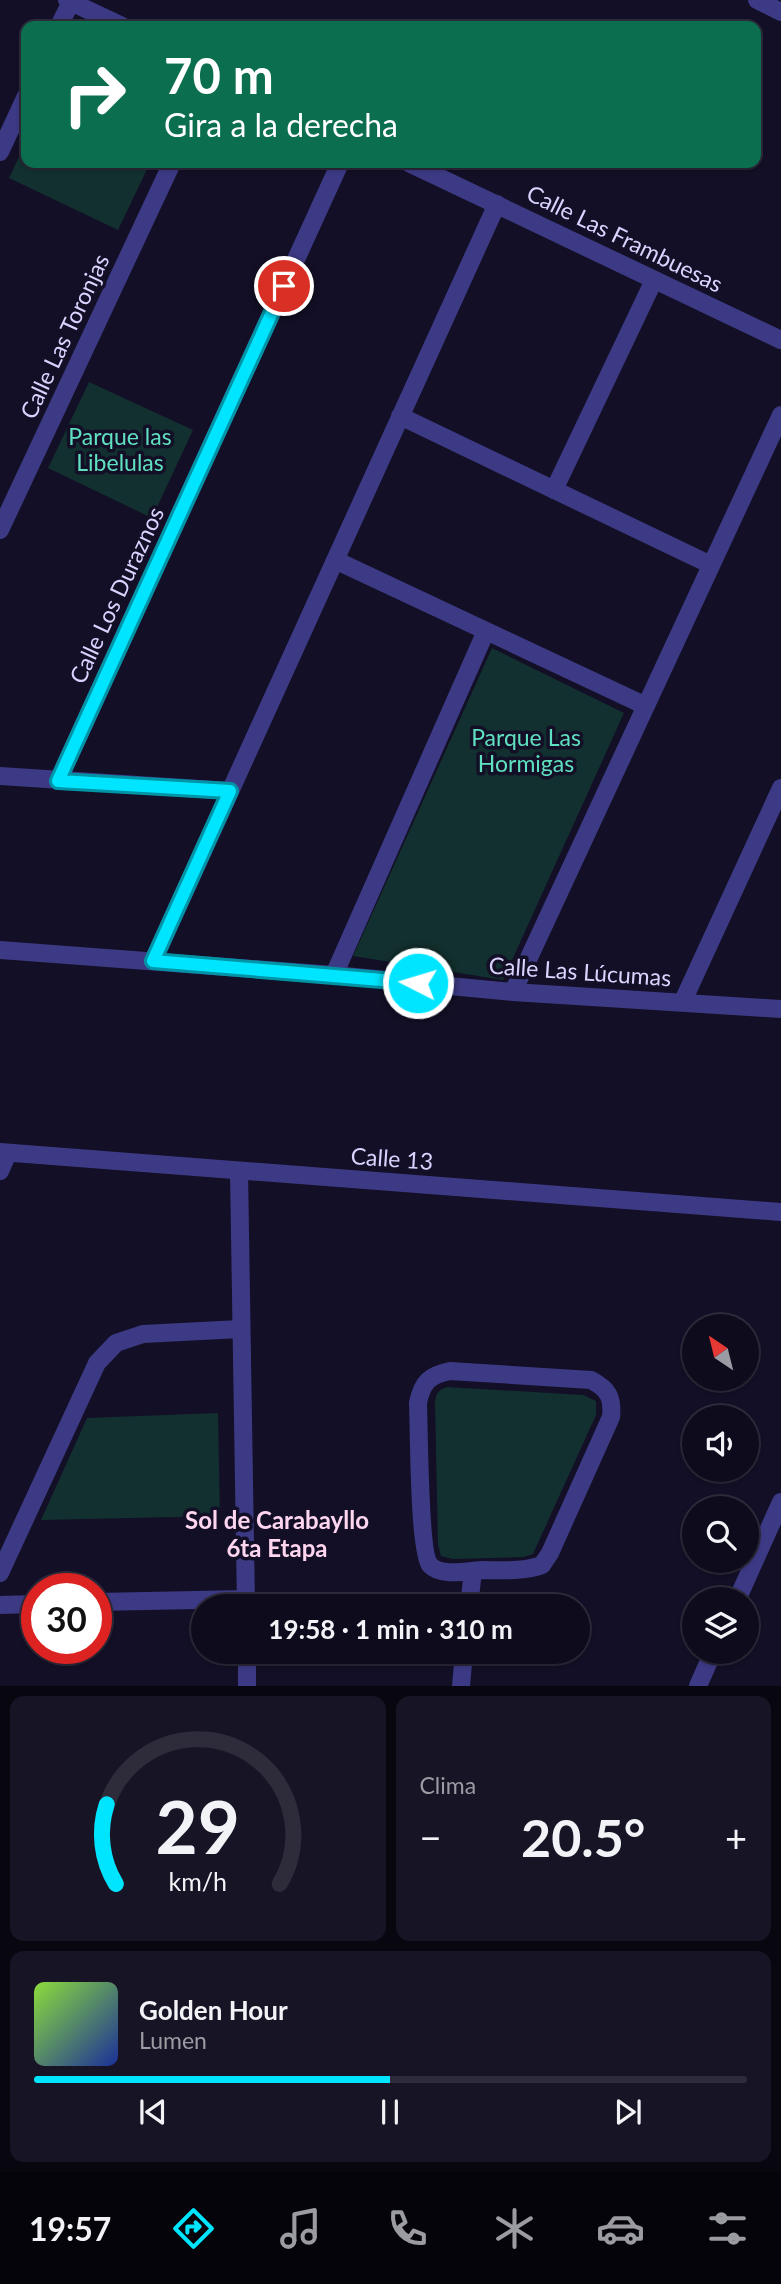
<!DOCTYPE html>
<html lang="es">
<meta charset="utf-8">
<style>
body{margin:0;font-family:Lato,sans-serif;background:#171425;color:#f1f3f6;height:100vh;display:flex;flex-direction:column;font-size:26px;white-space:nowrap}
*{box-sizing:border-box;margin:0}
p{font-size:23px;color:#9b9ba3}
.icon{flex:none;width:38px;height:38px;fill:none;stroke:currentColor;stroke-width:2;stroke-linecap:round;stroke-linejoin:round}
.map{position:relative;height:1686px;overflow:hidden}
.sheet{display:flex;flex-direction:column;gap:10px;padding:10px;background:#08060f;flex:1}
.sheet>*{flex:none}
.top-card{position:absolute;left:21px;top:21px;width:740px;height:147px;border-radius:14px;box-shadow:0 2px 5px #0004,0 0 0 2px #2e2b3b;background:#0b6e4f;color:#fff;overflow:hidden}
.needle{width:46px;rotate:325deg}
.tools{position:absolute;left:682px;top:1314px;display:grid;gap:14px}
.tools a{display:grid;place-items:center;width:77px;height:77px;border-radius:50%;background:#0e0b1c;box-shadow:0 2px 5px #0004,0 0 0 2px #2e2b3b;font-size:35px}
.speed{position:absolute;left:21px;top:1573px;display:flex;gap:14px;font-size:35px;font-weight:700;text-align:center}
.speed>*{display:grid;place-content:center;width:91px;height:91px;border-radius:50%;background:#0e0b1c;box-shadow:0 2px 5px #0004,0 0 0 2px #2e2b3b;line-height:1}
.speed .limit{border:10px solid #d22;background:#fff;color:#111}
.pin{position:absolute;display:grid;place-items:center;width:60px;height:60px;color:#fff;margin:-30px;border:4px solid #fff;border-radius:50%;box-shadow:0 2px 7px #0007}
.me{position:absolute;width:77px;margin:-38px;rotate:275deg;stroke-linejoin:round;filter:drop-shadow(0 0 5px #0008)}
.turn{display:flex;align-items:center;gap:24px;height:147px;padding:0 28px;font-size:32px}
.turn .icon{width:91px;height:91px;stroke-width:2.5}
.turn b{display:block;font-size:49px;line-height:60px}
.big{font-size:52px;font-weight:700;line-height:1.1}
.sheet .tile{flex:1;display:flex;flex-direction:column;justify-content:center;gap:10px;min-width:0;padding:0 24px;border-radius:14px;background:#171425}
.sheet .dial{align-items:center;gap:0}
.dial svg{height:182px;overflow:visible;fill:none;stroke:#2e2b3b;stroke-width:7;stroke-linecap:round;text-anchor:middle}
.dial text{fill:#f1f3f6;stroke:none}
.song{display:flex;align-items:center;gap:21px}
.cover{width:84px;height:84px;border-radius:10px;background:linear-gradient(135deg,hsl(90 70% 55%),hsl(230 70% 35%))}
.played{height:7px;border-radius:4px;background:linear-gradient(90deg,#00e5ff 50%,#2e2b3b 50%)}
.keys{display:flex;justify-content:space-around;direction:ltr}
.heat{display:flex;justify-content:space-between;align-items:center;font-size:38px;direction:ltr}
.sheet .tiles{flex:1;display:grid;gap:10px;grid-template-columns:1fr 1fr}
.tile:last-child{grid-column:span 2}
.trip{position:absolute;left:191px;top:1594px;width:399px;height:70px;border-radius:35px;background:#0e0b1c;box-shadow:0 2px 5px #0004,0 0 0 2px #2e2b3b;font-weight:700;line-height:70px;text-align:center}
.dock{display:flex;height:112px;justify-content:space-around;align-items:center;background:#06040b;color:#9b9ba3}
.dock .icon{width:49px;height:49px}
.dock .current{color:#00e5ff}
.dock b{font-size:32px;color:#f1f3f6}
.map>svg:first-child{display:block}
.green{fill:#12302f}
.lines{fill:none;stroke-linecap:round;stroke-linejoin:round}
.minor{stroke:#3d3a85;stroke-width:18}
.tertiary{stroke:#3d3a85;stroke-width:18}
.route-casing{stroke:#0095a6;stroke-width:18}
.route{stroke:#00e5ff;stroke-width:12}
.labels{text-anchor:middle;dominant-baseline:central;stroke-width:7;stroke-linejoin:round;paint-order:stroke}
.street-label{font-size:23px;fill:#d9d4ff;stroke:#130f26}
.park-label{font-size:23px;fill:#5fe0c0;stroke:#130f26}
.neighbourhood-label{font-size:24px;font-weight:bold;fill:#ffd6f0;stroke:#130f26}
</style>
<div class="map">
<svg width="781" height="1686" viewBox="0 0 781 1686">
<rect width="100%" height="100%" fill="#130f26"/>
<path class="green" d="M26 142V163H150L118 230 9 178Z
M89 382 193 430 152 518 48 468Z
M492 648 624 713 503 980 353 956Z
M447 1387 583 1395 596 1401V1415L533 1554 524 1557 453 1559 441 1556 438 1545 435 1403C436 1393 438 1390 447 1387Z
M218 1413 220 1516 41 1520 87 1418Z"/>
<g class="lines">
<path class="minor" d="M67 0 122 26
M757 0 781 12
M59 26 71 2
M0 152 26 96
M409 163 781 340
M400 416 711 565
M554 490 654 280
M0 530 172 163
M335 560 646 706
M0 776 230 791
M58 781 340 163
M0 950 334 975 513 992 781 1009
M153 961 497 204
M334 975 486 631
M513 992 781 415
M683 1001 781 788
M0 1171 8 1153
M239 1171 246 1606
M450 1371 591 1380C608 1389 613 1397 611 1417L550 1553 542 1565C523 1572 502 1570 482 1570 467 1571 441 1577 430 1565 419 1553 419 1427 418 1403 422 1382 430 1375 450 1371Z
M0 1573 97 1363 116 1343 143 1334 240 1329
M737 1600 781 1502
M96 1602 246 1599
M0 1605 37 1604
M469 1606 473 1571
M247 1652V1686
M461 1686 464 1652
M698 1686 713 1652"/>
<path class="tertiary" d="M0 1152 781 1212"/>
</g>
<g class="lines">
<defs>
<path id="route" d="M284 286 58 781 230 791 153 961 418 983"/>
</defs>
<use href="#route" class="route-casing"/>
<use href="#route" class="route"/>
</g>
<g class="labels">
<g class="street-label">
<text transform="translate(625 238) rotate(26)">Calle Las Frambuesas</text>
<text transform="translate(64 336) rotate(-65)">Calle Las Toronjas</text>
<text transform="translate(116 595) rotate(-65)">Calle Los Duraznos</text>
<text transform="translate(580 971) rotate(4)">Calle Las Lúcumas</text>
<text transform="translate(392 1158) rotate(4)">Calle 13</text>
</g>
<g class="park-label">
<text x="120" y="436">Parque las<tspan x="120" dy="26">Libelulas</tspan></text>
<text x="526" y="737">Parque Las<tspan x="526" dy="26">Hormigas</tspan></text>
</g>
<g class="neighbourhood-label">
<text x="277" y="1519">Sol de Carabayllo<tspan x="277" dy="28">6ta Etapa</tspan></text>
</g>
</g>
</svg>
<div class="tools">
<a><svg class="needle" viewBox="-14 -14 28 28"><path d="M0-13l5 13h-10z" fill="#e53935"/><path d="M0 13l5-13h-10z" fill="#9b9ba3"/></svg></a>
<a><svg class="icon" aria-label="sound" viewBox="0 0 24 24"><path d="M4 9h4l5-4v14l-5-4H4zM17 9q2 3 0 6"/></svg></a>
<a><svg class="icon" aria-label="search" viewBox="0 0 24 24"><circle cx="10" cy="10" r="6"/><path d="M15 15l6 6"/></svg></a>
<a><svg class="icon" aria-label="layers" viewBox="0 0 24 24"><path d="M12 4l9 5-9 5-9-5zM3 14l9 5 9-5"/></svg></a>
</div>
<div class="speed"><div class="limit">30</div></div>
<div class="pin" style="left:284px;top:286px;background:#d93025"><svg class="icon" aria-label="arrive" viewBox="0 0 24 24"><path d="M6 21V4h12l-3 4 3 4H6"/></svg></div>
<svg class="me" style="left:418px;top:983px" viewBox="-20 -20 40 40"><circle r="17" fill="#00e5ff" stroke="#fff" stroke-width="3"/><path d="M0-11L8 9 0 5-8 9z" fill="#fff"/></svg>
<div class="trip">19:58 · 1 min · 310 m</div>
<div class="top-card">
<div class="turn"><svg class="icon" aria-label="right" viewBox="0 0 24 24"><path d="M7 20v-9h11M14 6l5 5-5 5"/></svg><div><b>70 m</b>Gira a la derecha</div></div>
</div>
</div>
<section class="sheet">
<div class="tiles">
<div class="tile dial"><svg viewBox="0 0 100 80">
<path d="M14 69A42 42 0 1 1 86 69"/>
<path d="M14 69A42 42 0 0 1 10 34" stroke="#00e5ff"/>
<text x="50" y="56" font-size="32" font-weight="700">29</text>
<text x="50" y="72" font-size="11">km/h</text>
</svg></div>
<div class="tile"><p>Clima</p>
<div class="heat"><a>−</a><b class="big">20.5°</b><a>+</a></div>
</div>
<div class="tile">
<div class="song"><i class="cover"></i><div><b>Golden Hour</b><p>Lumen</p></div></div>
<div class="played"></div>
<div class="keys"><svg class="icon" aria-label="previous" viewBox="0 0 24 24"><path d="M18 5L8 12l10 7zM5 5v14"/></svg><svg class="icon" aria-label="pause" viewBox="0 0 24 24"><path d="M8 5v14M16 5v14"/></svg><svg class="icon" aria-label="next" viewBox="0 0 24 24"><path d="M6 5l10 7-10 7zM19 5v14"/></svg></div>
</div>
</div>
</section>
<nav class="dock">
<b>19:57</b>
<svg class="icon current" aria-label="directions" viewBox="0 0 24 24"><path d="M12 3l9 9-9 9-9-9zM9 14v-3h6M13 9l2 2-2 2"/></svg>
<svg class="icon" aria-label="music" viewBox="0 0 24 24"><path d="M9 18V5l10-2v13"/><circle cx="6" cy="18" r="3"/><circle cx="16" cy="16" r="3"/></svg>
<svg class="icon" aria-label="phone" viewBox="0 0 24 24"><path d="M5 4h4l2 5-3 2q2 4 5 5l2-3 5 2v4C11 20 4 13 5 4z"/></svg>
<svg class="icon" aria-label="climate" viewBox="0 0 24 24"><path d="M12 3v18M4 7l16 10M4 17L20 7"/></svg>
<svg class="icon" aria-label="car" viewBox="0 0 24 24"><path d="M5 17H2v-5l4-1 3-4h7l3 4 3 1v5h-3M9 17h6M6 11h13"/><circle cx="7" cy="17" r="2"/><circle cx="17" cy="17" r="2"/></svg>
<svg class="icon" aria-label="filters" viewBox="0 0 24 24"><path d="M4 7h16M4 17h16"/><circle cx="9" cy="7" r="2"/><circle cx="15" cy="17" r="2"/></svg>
</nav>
